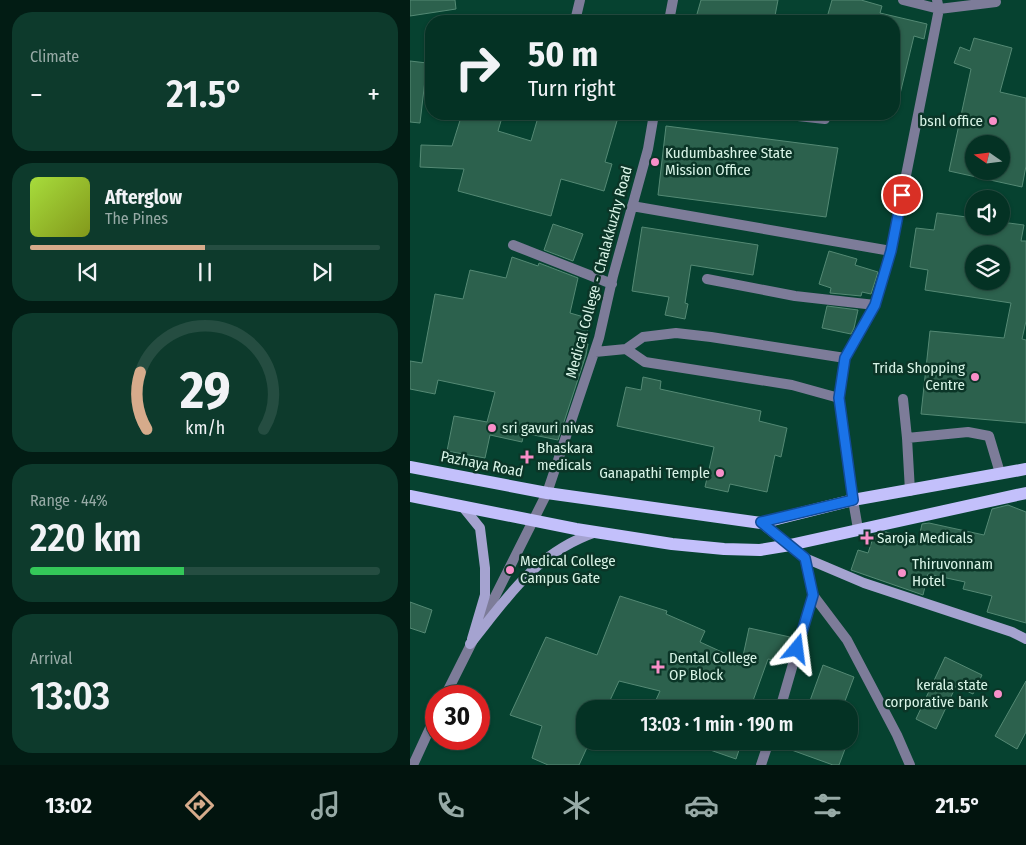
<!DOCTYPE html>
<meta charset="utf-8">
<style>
body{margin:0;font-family:"Fira Sans Condensed",sans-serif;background:#0d3a2c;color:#f1f3f6;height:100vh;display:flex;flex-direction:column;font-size:19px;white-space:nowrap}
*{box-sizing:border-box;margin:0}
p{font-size:16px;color:#97aaa6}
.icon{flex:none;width:28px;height:28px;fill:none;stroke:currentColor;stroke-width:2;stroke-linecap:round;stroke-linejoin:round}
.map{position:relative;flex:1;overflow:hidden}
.sheet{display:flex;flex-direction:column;gap:12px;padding:12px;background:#021c14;width:410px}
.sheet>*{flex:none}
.hud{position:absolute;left:15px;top:15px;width:475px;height:105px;border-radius:20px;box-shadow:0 1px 4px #0004,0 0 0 1px #254d41;background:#043224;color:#f1f3f6;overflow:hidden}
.needle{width:32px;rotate:284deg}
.buttons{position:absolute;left:555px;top:135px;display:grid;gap:10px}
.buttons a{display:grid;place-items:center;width:45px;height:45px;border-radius:50%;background:#043224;box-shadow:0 1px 4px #0004,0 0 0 1px #254d41;font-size:25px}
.speed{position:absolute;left:15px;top:685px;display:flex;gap:10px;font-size:25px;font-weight:700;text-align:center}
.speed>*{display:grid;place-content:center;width:65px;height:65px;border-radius:50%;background:#043224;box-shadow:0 1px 4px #0004,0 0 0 1px #254d41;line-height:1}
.speed .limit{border:8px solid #d22;background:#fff;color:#111}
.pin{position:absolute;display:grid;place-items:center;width:42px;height:42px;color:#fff;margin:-21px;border:2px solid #fff;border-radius:50%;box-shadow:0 1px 5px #0007}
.me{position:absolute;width:55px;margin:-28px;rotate:16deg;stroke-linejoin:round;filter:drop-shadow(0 0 4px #0008)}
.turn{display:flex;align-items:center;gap:18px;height:105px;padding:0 20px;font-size:22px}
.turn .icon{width:65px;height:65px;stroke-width:2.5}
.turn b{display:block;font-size:35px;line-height:42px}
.big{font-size:38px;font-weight:600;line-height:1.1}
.sheet .card{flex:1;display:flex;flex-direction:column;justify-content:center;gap:8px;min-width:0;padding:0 18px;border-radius:20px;background:#0d3a2c}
.sheet .dial{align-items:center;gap:0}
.dial svg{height:130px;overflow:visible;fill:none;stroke:#254d41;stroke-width:7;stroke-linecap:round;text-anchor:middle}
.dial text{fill:#f1f3f6;stroke:none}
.song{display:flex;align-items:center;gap:15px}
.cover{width:60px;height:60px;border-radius:8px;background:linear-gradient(135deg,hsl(80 70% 55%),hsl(70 70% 35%))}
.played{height:5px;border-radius:2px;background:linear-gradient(90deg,#d6ab8b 50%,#254d41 50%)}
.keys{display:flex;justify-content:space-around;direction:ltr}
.heat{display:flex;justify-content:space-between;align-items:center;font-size:28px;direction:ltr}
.charge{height:8px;border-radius:4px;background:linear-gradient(90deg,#34c759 44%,#254d41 0)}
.trip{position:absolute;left:166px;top:700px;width:282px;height:50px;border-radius:20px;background:#043224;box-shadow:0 1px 4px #0004,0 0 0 1px #254d41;font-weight:600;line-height:50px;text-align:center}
.tabs{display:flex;height:80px;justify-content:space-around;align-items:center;background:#02140e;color:#97aaa6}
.tabs .icon{width:35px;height:35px}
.tabs .active{color:#d6ab8b}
.tabs b{font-size:22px;color:#f1f3f6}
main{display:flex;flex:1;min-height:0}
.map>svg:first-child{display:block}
.building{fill:#2c614d;stroke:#548974;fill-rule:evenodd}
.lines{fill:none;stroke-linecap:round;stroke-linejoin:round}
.lane{stroke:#7d7c99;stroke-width:10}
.street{stroke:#7d7c99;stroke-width:10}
.secondary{stroke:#a5a3d0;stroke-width:10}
.primary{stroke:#c3c0fb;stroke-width:12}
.route-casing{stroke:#114b97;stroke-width:12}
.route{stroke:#1a73e8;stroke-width:9}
.poi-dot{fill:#f98fc9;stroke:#0b3527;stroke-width:2}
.labels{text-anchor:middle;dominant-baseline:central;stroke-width:5;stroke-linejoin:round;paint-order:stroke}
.poi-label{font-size:15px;fill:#d8f4e7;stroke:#0b3527;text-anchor:start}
.street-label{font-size:15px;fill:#d8f4e7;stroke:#0b3527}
</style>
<main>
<section class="sheet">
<div class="card"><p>Climate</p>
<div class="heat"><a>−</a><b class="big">21.5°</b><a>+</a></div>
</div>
<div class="card">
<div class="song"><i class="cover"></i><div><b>Afterglow</b><p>The Pines</p></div></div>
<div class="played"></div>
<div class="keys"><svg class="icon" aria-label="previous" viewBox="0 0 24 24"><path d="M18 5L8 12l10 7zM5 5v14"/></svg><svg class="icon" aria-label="pause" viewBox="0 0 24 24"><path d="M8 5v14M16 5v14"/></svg><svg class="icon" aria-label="next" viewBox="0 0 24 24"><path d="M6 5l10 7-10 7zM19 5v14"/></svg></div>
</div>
<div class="card dial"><svg viewBox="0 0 100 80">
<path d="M14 69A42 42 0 1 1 86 69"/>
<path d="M14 69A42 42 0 0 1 10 34" stroke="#d6ab8b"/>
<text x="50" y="56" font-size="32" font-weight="700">29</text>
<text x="50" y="72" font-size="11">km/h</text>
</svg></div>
<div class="card"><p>Range · 44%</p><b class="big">220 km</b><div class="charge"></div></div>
<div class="card"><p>Arrival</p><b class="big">13:03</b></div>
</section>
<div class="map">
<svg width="616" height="765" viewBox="0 0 616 765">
<rect width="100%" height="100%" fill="#064230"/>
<path class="building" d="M0 0H45L46 9 0 16Z
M291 0H368L364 21H285Z
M422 0H451L472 6 470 13 517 24 514 39 504 36 490 94 484 93V21H416Z
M564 38 602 48 590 92 616 98V166L612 187 539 171 561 69 544 63 550 47 560 51ZM564 144H591V171H564Z
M0 61 17 63 10 123 0 122Z
M52 114H93L88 131 121 141 129 114H209L195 162 202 164 194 191 151 179 141 216 48 191 54 169 10 167 11 145 42 146Z
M256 126 428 148 416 217 248 195Z
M527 213 564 218V226H591V222L614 225 611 241H616V321L612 339 616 340V423L511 414 520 331 594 338 601 303 515 290 518 270 500 267 506 228 524 230ZM564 254H591V281H564Z
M143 224 173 234 163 261 134 250Z
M232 227 348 245 343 275 281 265 275 303 278 304 275 319 255 315 259 297 222 291Z
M419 251 447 259 445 265 468 272 461 294 452 292 451 296 420 293 421 288 409 284Z
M102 257 128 266 129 263 168 278 160 313 181 319 174 343 178 344 176 355 148 440 114 433 112 442 80 435 75 458 37 451 44 416 77 422 85 392 28 380 25 394 0 389V361L12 363 25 294 53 299 60 270 96 278Z
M417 306 448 310 444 328 441 334 412 328Z
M233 377 251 381 250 389 351 411 349 421 377 428 371 457 365 455 357 492 320 484 318 492 295 487 304 447 207 426 216 387 231 390Z
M598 505 616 512V623L577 612 582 596 553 589 555 582 518 574 513 595 441 570 448 550 458 553 464 535 476 532 508 542 512 524 519 523 574 535 582 509Z
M210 596 257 611 256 614 295 631 290 642 325 658 326 654 333 656 339 628 380 637 375 662 358 659 340 709H242L250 691 209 681 196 709H175V741H180L169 765H138L122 758 132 726 100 715 136 637 187 655Z
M0 602 22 610 15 633 0 628Z
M535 657 572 675 563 694 546 686 526 729 506 719Z
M413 665 444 677 432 709H397Z
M616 681V732L607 749 585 736Z
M284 741H332L326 759 283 744Z
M366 741H438L429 765H423L365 744Z"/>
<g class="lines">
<path class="lane" d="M493 399 497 438 500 491
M497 438 558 432 579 436 590 473"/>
<path class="street" d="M493 0 529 9 586 2
M165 21 170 0
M259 21 263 0
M370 114 415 119
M222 206 481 251 465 305 435 358 429 398 443 500 448 529
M103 245 202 284
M481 251 529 9 527 0
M297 279 385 296 465 305
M216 349 235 362 382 385 429 398
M185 352 216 349 233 337 266 333 301 337 435 358
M403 595 437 640 487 735 500 765
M35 696 137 493 189 338 203 276 238 149 244 114
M370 709 403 595 395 558
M3 765 26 715
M351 765 359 741"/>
<path class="secondary" d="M53 507 70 528 75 568V595L62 639
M351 523 395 558 454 583 602 632 616 639
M60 644C98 597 125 553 186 532"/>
<path class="primary" d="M0 467 137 493 351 523 443 500 616 469
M0 496 166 529 262 544 314 549 350 550 380 545 616 493"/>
</g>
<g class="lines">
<defs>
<path id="route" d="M387 649 403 595 395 558 351 522 443 500 429 398 435 358 465 305 481 251 492 195"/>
</defs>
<use href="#route" class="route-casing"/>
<use href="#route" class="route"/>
</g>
<g class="poi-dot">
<circle cx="583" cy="121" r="5"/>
<circle cx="245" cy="162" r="5"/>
<circle cx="565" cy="377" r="5"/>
<circle cx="82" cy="428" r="5"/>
<path d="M114.5 449.5h5v5h5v5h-5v5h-5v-5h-5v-5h5z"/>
<circle cx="310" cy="473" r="5"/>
<path d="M454.5 530.5h5v5h5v5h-5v5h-5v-5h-5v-5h5z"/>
<circle cx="100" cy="570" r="5"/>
<circle cx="492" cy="573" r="5"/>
<path d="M245.5 659.5h5v5h5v5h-5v5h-5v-5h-5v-5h5z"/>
<circle cx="588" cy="694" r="5"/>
</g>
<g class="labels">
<g class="poi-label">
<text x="573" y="121" text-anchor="end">bsnl office</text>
<text x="255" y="153">Kudumbashree State<tspan x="255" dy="17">Mission Office</tspan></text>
<text x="555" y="368" text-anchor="end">Trida Shopping<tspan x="555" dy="17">Centre</tspan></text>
<text x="92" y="428">sri gavuri nivas</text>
<text x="127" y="448">Bhaskara<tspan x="127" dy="17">medicals</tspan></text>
<text x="300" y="473" text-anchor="end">Ganapathi Temple</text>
<text x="467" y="538">Saroja Medicals</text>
<text x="110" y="561">Medical College<tspan x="110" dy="17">Campus Gate</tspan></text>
<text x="502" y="564">Thiruvonnam<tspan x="502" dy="17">Hotel</tspan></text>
<text x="259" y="658">Dental College<tspan x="259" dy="17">OP Block</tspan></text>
<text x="578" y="685" text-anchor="end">kerala state<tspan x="578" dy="17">corporative bank</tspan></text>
</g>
<g class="street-label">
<text transform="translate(189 272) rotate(-75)">Medical College - Chalakkuzhy Road</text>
<text transform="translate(72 464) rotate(11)">Pazhaya Road</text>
</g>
</g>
</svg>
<div class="buttons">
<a><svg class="needle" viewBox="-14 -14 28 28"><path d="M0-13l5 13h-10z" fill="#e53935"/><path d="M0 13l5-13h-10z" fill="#97aaa6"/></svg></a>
<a><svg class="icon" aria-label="sound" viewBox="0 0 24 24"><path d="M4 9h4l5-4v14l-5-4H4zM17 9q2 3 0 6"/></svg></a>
<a><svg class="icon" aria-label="layers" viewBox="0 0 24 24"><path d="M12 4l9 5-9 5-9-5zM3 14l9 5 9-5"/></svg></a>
</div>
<div class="speed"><div class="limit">30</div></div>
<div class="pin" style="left:492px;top:195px;background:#d93025"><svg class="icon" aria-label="arrive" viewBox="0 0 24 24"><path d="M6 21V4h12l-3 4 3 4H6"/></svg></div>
<svg class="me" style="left:387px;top:649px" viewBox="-20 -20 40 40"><path d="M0-17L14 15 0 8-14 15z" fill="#1a73e8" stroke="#fff" stroke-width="4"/></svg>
<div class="trip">13:03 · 1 min · 190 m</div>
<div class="hud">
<div class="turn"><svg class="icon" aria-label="right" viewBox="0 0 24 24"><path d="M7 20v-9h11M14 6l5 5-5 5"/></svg><div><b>50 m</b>Turn right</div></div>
</div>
</div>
</main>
<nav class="tabs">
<b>13:02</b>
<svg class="icon active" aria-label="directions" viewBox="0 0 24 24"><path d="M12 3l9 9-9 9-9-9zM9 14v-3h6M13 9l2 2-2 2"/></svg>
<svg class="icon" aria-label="music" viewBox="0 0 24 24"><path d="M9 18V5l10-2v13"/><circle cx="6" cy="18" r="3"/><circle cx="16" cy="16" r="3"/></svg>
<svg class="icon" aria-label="phone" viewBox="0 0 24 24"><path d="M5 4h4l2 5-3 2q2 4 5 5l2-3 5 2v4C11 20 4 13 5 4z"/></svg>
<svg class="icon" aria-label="climate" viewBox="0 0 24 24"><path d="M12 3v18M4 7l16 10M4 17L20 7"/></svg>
<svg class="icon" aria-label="car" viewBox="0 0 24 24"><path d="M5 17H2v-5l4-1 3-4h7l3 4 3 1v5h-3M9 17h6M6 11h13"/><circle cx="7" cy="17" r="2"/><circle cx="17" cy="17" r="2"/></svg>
<svg class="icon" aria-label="filters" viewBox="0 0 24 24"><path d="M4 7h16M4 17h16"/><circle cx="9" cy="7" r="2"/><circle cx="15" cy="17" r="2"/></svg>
<b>21.5°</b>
</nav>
